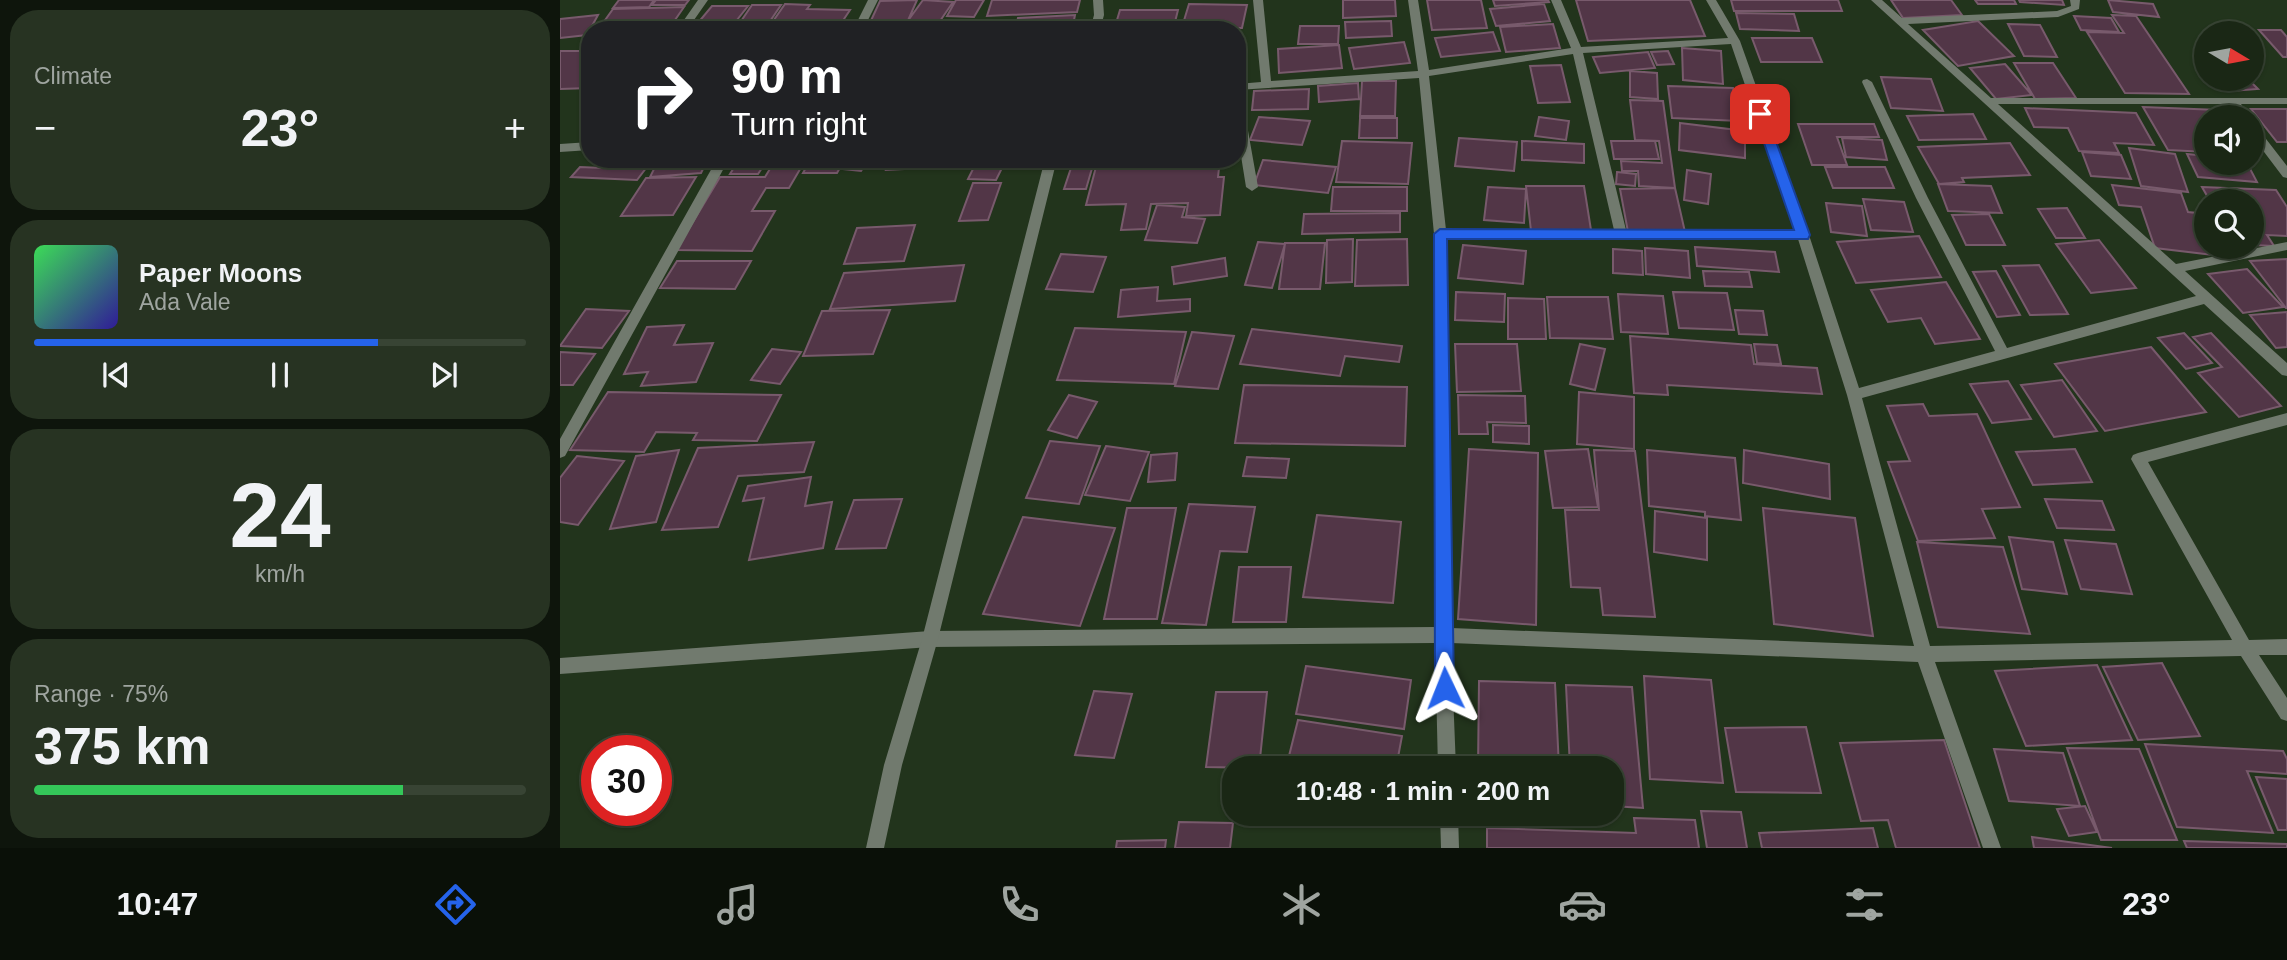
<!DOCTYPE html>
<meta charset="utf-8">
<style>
body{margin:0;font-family:Helvetica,sans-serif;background:#273322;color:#f1f3f6;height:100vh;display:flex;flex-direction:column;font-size:26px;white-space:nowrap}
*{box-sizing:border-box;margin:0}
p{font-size:23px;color:#9fa5a0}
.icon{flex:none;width:38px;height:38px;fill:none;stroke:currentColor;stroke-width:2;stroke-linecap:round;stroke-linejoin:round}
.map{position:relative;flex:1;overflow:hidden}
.drawer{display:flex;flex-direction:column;gap:10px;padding:10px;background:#0e150c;width:560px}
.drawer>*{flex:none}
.banner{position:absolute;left:21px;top:21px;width:665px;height:147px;border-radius:28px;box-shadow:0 2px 5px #0004,0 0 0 2px #384434;background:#202124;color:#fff;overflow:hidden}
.needle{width:46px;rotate:100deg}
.controls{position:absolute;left:1634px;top:21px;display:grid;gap:14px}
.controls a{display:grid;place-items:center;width:70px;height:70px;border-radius:50%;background:#1a2715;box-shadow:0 2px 5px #0004,0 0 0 2px #384434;font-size:35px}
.speed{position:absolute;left:21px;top:735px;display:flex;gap:14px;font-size:35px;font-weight:700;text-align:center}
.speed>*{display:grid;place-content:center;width:91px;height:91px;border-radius:50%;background:#1a2715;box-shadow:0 2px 5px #0004,0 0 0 2px #384434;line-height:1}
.speed .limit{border:10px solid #d22;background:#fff;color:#111}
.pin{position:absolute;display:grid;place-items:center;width:60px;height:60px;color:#fff;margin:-30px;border-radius:14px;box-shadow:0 4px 10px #0006}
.me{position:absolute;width:77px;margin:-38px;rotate:358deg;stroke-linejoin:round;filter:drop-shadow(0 0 5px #0008)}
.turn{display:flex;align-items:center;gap:24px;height:147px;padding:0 35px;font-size:32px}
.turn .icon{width:91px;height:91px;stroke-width:2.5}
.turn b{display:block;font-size:49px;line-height:60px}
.big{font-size:52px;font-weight:800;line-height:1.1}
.drawer .card{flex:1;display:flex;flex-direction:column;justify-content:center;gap:10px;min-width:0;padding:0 24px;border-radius:28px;background:#273322}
.drawer .dial{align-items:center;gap:0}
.dial b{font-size:91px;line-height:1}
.song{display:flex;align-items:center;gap:21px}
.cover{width:84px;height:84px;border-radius:10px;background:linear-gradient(135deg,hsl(130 70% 55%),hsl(250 70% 35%))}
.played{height:7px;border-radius:4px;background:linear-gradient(90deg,#2563eb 70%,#384434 70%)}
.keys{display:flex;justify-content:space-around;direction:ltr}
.heat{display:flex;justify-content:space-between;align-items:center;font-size:38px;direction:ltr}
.charge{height:10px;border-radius:5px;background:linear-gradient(90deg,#34c759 75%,#384434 0)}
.trip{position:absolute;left:662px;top:756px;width:402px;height:70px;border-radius:28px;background:#1a2715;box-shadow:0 2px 5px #0004,0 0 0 2px #384434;font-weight:800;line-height:70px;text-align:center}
.menu{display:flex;height:112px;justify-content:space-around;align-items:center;background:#0a1008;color:#9fa5a0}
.menu .icon{width:49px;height:49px}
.menu .on{color:#2563eb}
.menu b{font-size:32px;color:#f1f3f6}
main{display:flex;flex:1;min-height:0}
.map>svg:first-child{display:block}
.building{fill:#523647;stroke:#785a6c;stroke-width:2}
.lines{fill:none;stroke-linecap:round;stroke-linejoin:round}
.minor{fill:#717a6e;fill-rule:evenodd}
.tertiary{fill:#717a6e;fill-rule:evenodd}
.route{fill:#2563eb;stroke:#184099;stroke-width:2}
</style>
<main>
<section class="drawer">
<div class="card"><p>Climate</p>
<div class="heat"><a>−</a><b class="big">23°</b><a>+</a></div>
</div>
<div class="card">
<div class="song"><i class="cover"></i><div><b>Paper Moons</b><p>Ada Vale</p></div></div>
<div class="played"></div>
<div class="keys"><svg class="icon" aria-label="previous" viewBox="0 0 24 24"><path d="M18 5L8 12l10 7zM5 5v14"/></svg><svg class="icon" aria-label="pause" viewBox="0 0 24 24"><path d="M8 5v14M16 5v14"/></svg><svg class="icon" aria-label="next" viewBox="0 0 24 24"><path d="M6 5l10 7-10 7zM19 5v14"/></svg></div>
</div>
<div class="card dial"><b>24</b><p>km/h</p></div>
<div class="card"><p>Range · 75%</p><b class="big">375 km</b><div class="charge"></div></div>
</section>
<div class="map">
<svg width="1727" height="848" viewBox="0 0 1727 848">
<rect width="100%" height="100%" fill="#22341c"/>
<path class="building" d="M59 0H94L89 7 53 8Z
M96 0H129L125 5H92Z
M357 0 346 25 308 27 320 1Z
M363 0 393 2 378 24 347 22Z
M396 0H424L414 17 387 16Z
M432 0H520L517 12 427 16Z
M783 0H835L836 16 783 18Z
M867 0H921L927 28 872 30Z
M933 0H988L989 2 935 6Z
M1016 0H1130L1145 36 1028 41Z
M1171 0H1278L1282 11H1174Z
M1331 0H1391L1402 15 1343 18Z
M1415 0H1454L1456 4H1418Z
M1459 0H1502L1504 5 1460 2Z
M1548 0 1593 4 1599 17 1553 12Z
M225 4 250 5 247 9 290 10 278 28 209 27Z
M629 4 687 5 682 28 622 27Z
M984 4 990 21 936 26 930 9Z
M192 5H221L204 30H175Z
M152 6H188L169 30H132Z
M124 7 108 30H38L53 9Z
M560 10H618L613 30H554Z
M1176 13 1234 14 1239 31 1180 29Z
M38 15 27 35 0 38V19Z
M515 15 512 30H455L458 18Z
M1552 15 1576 16 1629 94 1565 93 1527 32 1564 33Z
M1514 16 1551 18 1559 32 1521 30Z
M435 20 432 30H382L384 23Z
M831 21 832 36 786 38 785 22Z
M1418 21 1454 56 1398 66 1363 30Z
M377 24 375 30H318L319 28Z
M993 24 1000 48 946 52 940 27Z
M1448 24 1480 25 1497 57 1464 56Z
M740 26H779L778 44H738Z
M1699 30H1721L1727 37V57H1723Z
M933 32 940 51 881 57 875 38Z
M1192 38H1252L1262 62H1201Z
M30 42V88L0 89V51H22Z
M844 42 850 63 794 69 789 48Z
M779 45 782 68 719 73 718 49Z
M1122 48 1161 51 1163 84 1123 80Z
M1108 51 1114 64 1097 65 1091 52Z
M677 52H683L684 69 677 70Z
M1088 52 1095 68 1040 73 1033 57Z
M1454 63H1493L1516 98 1475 99Z
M1445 64 1472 95 1436 99 1410 68Z
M1001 65 1010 102 978 103 970 66Z
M1070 71 1097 73 1098 99 1070 97Z
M1321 77 1371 79 1383 111 1331 108Z
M1688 79 1698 89 1671 91 1661 81Z
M802 81H836L835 116H800Z
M798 83 799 99 759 102 758 86Z
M1108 86 1173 88 1179 121 1112 118Z
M749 89 748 109 692 110 694 91Z
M1070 100 1103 101 1115 188 1079 186 1078 171H1062L1061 161 1102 163 1099 141 1075 140Z
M1583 107 1659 110 1664 117H1647V152L1608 150Z
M1465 108 1576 113 1594 145 1554 143 1559 153 1519 151 1508 128 1474 127Z
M1691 109H1727V142H1717Z
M1413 114 1426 139 1359 140 1347 116Z
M699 117 750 121 742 145 690 140Z
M979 117 1009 121 1006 140 975 136Z
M800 118H837V138H799Z
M1120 123 1185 131V158L1119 150Z
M1238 124H1314L1319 137H1277L1287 165H1252Z
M899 138 957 142 954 171 895 166Z
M1282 138 1322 140 1327 160 1286 157Z
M782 141 852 143 848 184 776 182Z
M962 141 1024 144V163L962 160Z
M1051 141H1095L1099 159H1054Z
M1450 143 1470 175 1402 178 1404 182 1379 184 1358 147Z
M1569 148 1615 154 1628 192 1581 186Z
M1522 152 1561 155 1571 179 1531 176Z
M1627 154 1647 156V163H1687L1697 182 1638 177Z
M50 159H93L77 180 11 177 20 167 43 168Z
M99 159H148L141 173 90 177Z
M170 159H208L198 174H170L178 161H169Z
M216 159H246L229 188H206L192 211H215L192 251 116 250 160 177H205Z
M251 159H285L277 173H243Z
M289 159H309L301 171 282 169Z
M330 159H386L384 167 326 170Z
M516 159H660L658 177H664L660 215 626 216 628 203 591 204 586 229 561 230 566 204 526 205 537 163H514Z
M703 160 776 167 768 193 694 185Z
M415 165 443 166 436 180 408 179Z
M512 165H533L526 189H504Z
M1265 167H1325L1334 188H1273Z
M1127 170 1151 174 1148 204 1124 200Z
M1057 172 1076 174 1075 186 1056 184Z
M136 177 113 215 61 216 86 178Z
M413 183H441L428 220 399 221Z
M1378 184 1431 186 1442 213 1388 211Z
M1552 185 1621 193 1628 212 1647 214V247H1665L1670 257 1595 248 1581 207 1559 205Z
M966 186H1024L1031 230 971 231Z
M773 187H847V211H771Z
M928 187 966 189 964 223 924 220Z
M1642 187 1716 190 1727 207V236L1707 235 1714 246 1692 245V201H1650Z
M1115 188 1125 232H1068L1060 189Z
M1303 199 1344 202 1353 232 1311 230Z
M1266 203 1302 206 1307 236 1271 232Z
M597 205 625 207 622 217 645 219 637 243 585 240Z
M1507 208 1525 238H1496L1478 209Z
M840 213V232L742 234 744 214Z
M1429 214 1445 245H1406L1392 215Z
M355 225 344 261 284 264 297 228Z
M1359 236 1381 277 1296 283 1277 242Z
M793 239 792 282 766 283 767 240Z
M847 239 848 285 795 286 797 240Z
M1539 240 1576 288 1531 293 1496 244Z
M698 242 725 244 712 288 685 285Z
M725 243H765L760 289H719Z
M903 245 966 251 963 284 898 278Z
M1135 247 1215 252 1219 272 1137 266Z
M1085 248 1128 251 1130 278 1086 274Z
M1053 249 1082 251 1083 275 1053 273Z
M501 254 546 257 533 292 486 289Z
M665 258 667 276 614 284 612 267Z
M1727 259V308H1726L1690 261Z
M117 261H191L175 289 100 288Z
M404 265 395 301 270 309 284 273Z
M1479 265 1508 314 1470 315 1443 266Z
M1687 269 1723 307 1683 313 1648 274Z
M1143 271 1189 272 1192 287 1145 286Z
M1436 271 1460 315 1437 317 1413 272Z
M1386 282 1420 339 1375 344 1361 318 1328 322 1311 290Z
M598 287 597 301 630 299V311L558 317 561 290Z
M896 292 945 294 944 322 895 320Z
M1113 292 1167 293 1174 330 1119 328Z
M1058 294 1103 296 1108 334 1061 332Z
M987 297H1048L1053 339 990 338Z
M948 298 984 299 986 339H948Z
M26 309 69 311 42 348 0 346Z
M330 310 313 354 243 356 262 311Z
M1175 310 1203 311 1207 335 1179 334Z
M1727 312V347L1716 348 1690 315Z
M124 325 114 345 153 343 136 382 81 386 88 372 64 374 87 327Z
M515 328 626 332 614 384 497 380Z
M692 329 842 346 839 362 785 356 780 376 680 364Z
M632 332 674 336 658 389 615 386Z
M1624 333 1652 363 1626 369 1598 338Z
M1651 333 1721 406 1679 417 1638 373 1662 367 1633 337Z
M1070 336 1191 345 1194 364 1257 368 1262 394 1107 385 1108 395 1074 393Z
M895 344H957L961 391 897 392Z
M1020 344 1045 349 1035 390 1010 384Z
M1194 344 1217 345 1221 364 1197 363Z
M1591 347 1646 412 1545 431 1495 364Z
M212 349 241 352 220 384 191 380Z
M0 352 35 354 13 385H0Z
M1502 380 1537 431 1494 437 1461 385Z
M1448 381 1471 419 1432 423 1410 384Z
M684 385 847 387 845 446 675 443Z
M48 392 221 395 197 441 133 440 137 433 96 432 84 452 10 450Z
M1019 392 1074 397V449L1017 444Z
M509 395 537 402 517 438 488 430Z
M898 395 965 396 966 423 927 422 928 434H899Z
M1363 404 1369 416 1417 414 1460 507 1422 509 1435 538 1358 541 1328 462 1350 461 1327 406Z
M933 425 969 426V444L933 442Z
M490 441 540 446 519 504 466 498Z
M254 442 244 472 178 476 158 527 102 530 138 448Z
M546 446 589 452 570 501 525 495Z
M909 449 978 453 976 625 898 619Z
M1028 449 1038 507 993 508 985 451Z
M1515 449 1532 482 1473 485 1456 452Z
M119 450 96 522 50 529 76 456Z
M1034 450 1075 451 1095 617 1043 615 1040 588 1011 587 1005 510H1039Z
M1087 450 1175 458 1181 520 1145 516V512L1089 506Z
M1184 450 1269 464 1270 499 1183 483Z
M617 453 615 480 588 482 591 455Z
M17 456 64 461 18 525 0 522V478Z
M687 457 729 459 726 478 683 476Z
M251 477 245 506 272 502 263 548 189 560 204 498 183 501 188 486Z
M342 499 326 548 276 549 294 500Z
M1485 499 1542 501 1554 530 1497 528Z
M629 504 695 507 687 552 660 551 646 625 602 623Z
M567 508H616L597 619H544Z
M1203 508 1295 518 1313 636 1214 624Z
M1095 511 1147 518V560L1094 552Z
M757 515 841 522 833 603 743 597Z
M463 517 555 528 520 626 423 614Z
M1449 537 1493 542 1507 594 1462 589Z
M1505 540 1556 544 1572 594 1521 589Z
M1357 542 1443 547 1470 634 1378 627Z
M679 567H731L726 622H673Z
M1602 663 1640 736 1578 740 1543 667Z
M1537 665 1572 740 1466 746 1435 671Z
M746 666 851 680 844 729 736 714Z
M1084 676 1151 680 1163 783 1090 779Z
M919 681 995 683 999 768H918Z
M1006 685 1072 687 1083 808 1052 806V768H1010Z
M534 691 572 694 554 758 515 755Z
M656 692H707L699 768 646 767Z
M738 720 842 736 836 768H779L728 760Z
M1246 727 1261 793 1176 792 1165 728Z
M1384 740 1420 848H1336L1328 820 1301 821 1280 743Z
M1585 744 1723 751 1727 759V774L1687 771 1713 833 1617 827Z
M1507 748 1579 749 1617 840H1541Z
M1434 749 1503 753 1520 806 1449 801Z
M1696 777 1727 779V830H1718Z
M1525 806 1537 832 1509 836 1497 809Z
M1141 811 1181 812 1187 848H1147Z
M1074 818 1135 820 1139 848H927V828L1076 833Z
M619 822 673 823 670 848H615Z
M1313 828 1318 848H1202L1199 833Z
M1472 837 1552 848H1474Z
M606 840 605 848H556L557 841Z
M1624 841 1727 844V848H1627Z"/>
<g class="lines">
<path class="minor" d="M138 0H148L127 30H117Z
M308 0H318L303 30H293Z
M693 0H703L711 81 858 71 848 0H858L869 70 1011 48 991 0H1001L1021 47 1168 38 1146 0H1156L1180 41 1249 235 1299 388 1435 351 1356 198 1302 82 1303 80 1307 79 1312 82 1368 198 1447 348 1636 296 1311 0H1322L1342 18 1497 11 1511 6 1510 0H1520L1519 9 1498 17 1348 24 1431 98H1727V104H1681L1690 117H1680L1670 104H1438L1616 264 1727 242V250L1625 271 1727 363V376L1722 375 1644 304 1302 398 1370 646 1672 640 1571 459 1573 455 1578 453 1727 413V425L1588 462 1689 640 1727 639V655H1699L1727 698V721L1721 719 1681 656 1375 662 1441 848H1423L1358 662 891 643 896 768H878L875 643 370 647 0 674V658L370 631 875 627 874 234 859 78 677 90V84L701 82ZM1171 44 1235 231 1066 230 1023 53ZM1013 54 1054 230H886L869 76ZM886 238 1238 239 1287 395 1354 646 891 628Z
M677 94 682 97 698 187 692 191 686 187 677 131Z
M1692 125 1696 126 1727 166V178L1723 177 1692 136Z
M30 142V150L0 152V144Z
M157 159H169L5 456 0 458V439Z
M880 814H898L899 848H881Z"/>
<path class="tertiary" d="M533 0H543L544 15 540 30H530L534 15Z
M485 159H497L378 639 342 765 324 848H306L324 765 362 639Z"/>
</g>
<path class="route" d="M1200 110 1206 114 1250 235 1248 239H887L894 688 892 695 885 697 878 695 875 688 874 234 880 229 1234 230 1194 114Z"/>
</svg>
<div class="controls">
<a><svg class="needle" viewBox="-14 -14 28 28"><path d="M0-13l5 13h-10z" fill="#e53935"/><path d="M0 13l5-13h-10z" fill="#9fa5a0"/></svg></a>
<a><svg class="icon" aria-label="sound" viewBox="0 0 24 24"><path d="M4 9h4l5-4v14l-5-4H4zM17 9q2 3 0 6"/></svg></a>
<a><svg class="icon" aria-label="search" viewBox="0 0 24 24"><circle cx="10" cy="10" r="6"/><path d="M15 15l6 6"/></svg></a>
</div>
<div class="speed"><div class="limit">30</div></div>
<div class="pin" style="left:1200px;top:114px;background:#d93025"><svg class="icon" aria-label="arrive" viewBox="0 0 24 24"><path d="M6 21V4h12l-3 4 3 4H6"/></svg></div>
<svg class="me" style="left:885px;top:688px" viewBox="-20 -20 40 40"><path d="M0-17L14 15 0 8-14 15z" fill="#2563eb" stroke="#fff" stroke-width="4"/></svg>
<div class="trip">10:48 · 1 min · 200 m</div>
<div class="banner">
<div class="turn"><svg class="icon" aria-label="right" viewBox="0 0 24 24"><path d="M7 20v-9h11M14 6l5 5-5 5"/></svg><div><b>90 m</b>Turn right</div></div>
</div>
</div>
</main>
<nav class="menu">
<b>10:47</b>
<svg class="icon on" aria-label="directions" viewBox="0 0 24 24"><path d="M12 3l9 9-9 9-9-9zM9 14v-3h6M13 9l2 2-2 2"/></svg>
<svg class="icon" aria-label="music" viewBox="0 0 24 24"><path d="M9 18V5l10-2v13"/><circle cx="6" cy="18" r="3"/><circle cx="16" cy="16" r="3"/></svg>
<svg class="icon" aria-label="phone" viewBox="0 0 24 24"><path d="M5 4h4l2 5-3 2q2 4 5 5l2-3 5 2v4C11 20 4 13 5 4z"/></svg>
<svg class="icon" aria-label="climate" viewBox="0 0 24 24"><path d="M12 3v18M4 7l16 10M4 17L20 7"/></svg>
<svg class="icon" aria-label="car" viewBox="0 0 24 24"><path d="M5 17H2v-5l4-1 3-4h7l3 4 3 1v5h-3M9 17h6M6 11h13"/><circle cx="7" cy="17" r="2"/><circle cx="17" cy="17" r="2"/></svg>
<svg class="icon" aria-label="filters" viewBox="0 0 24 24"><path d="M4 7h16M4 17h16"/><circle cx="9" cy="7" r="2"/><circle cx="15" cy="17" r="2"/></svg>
<b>23°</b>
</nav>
